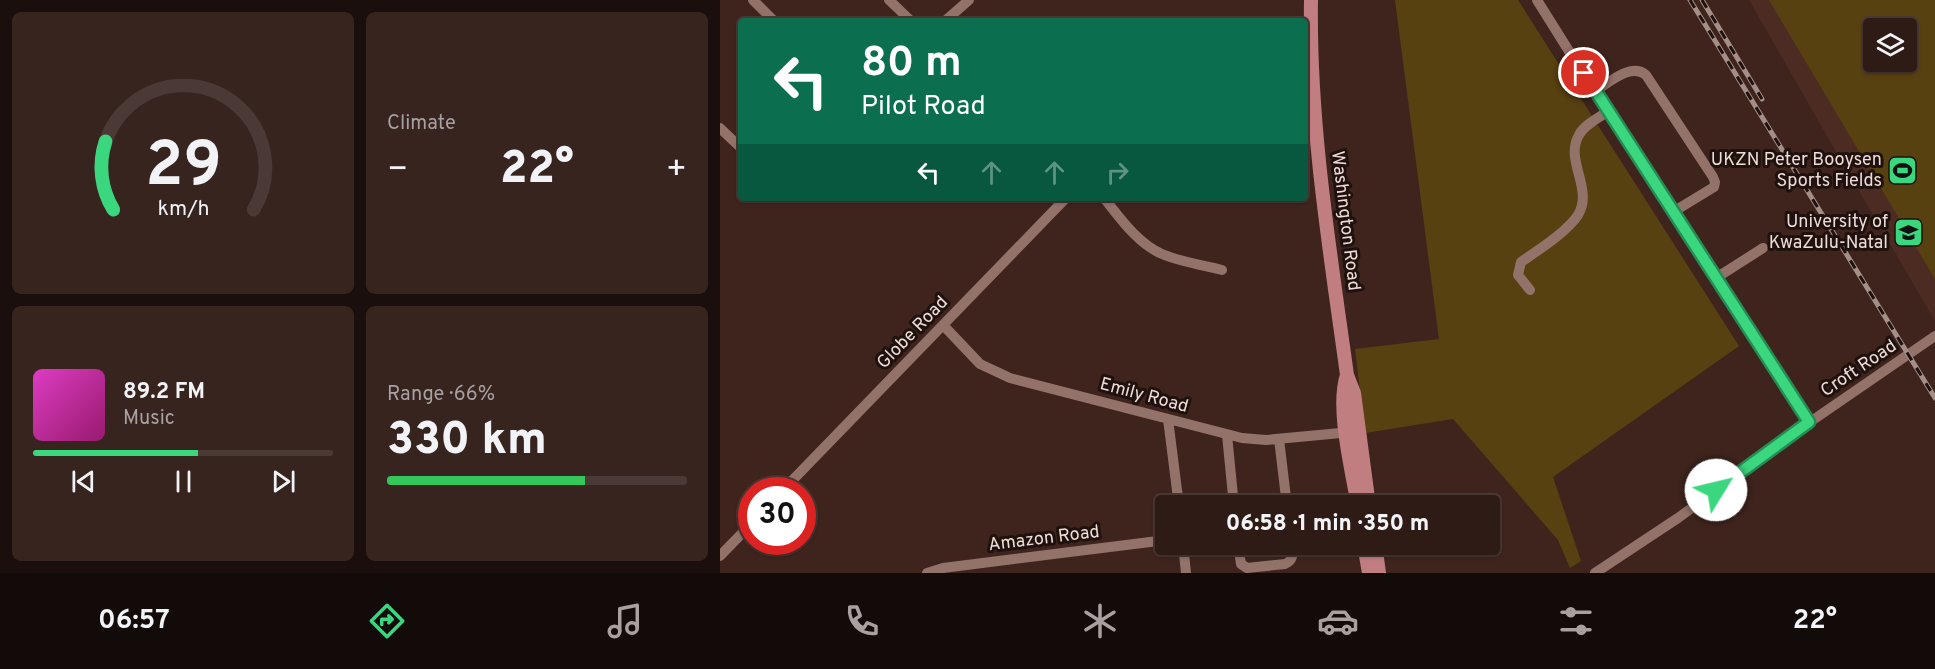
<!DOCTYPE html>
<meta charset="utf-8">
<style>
body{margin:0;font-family:Overpass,sans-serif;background:#37241f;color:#f1f3f6;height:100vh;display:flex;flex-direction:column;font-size:22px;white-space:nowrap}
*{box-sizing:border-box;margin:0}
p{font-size:20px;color:#a7a1a1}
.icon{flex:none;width:33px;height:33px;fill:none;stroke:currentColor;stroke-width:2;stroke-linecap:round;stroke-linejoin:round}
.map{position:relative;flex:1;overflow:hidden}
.panel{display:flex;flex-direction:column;gap:12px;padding:12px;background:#1a0f0c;width:720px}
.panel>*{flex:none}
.guide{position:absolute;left:18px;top:18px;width:570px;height:183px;border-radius:6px;box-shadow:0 2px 4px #0004,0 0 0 2px #4a3935;background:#0b6e4f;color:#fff;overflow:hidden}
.tools{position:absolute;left:1143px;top:18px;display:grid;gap:12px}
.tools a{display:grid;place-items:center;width:54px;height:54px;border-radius:6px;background:#2f1b16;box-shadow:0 2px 4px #0004,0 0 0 2px #4a3935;font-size:30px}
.speed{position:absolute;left:18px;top:477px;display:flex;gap:12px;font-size:30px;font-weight:700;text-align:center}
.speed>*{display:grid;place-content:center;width:78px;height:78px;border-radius:50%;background:#2f1b16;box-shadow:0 2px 4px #0004,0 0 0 2px #4a3935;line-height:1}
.speed .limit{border:9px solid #d22;background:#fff;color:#111}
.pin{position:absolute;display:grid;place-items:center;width:51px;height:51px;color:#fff;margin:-26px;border:3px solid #fff;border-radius:50%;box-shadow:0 2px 6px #0007}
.me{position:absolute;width:66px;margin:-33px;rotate:54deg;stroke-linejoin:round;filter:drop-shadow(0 0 4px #0008)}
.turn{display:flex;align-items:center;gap:21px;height:126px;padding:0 24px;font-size:27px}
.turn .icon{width:78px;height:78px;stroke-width:2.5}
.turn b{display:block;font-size:42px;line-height:51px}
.lanes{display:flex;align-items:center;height:57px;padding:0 24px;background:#0003;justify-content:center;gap:30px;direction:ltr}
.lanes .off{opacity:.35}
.big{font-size:45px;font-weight:800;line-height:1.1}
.panel .tile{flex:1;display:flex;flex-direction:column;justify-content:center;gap:9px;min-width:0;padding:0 21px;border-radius:9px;background:#37241f}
.panel .dial{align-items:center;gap:0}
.dial svg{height:156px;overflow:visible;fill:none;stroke:#4a3935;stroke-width:7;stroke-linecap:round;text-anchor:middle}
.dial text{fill:#f1f3f6;stroke:none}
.song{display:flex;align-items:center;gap:18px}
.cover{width:72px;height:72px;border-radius:9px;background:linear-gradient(135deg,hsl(310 70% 55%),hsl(320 70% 35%))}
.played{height:6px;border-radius:3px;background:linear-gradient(90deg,#3ad77f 55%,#4a3935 55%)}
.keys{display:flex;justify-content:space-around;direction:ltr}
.heat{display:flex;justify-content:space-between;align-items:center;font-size:33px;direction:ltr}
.charge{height:9px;border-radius:4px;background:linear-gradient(90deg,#34c759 66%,#4a3935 0)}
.panel .tiles{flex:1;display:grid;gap:12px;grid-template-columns:repeat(2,1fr)}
.trip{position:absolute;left:435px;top:495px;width:345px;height:60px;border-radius:6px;background:#2f1b16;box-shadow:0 2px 4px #0004,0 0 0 2px #4a3935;font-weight:800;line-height:60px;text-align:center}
.dock{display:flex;height:96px;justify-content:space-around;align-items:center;background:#130b09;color:#a7a1a1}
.dock .icon{width:42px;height:42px}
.dock .current{color:#3ad77f}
.dock b{font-size:27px;color:#f1f3f6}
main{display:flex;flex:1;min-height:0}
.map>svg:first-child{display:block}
.built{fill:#4c2b22;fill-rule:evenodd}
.green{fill:#584111;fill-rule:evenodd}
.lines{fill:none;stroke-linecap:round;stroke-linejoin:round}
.minor{stroke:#937269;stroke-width:10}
.major{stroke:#c07e80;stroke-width:14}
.rail-casing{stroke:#a48e88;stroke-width:5}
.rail{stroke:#1e110e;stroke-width:3;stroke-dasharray:9;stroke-linecap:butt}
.route-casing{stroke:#268c53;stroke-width:15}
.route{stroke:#3ad77f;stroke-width:10}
.labels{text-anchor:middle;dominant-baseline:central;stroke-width:6;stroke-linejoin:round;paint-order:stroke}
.poi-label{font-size:18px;fill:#efdcd7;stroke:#1e110e;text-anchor:end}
.street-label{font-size:18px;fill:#efdcd7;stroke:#1e110e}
</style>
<main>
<section class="panel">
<div class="tiles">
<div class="tile dial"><svg viewBox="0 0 100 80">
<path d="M14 69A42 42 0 1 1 86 69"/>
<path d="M14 69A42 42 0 0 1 10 34" stroke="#3ad77f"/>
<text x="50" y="56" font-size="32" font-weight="700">29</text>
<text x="50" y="72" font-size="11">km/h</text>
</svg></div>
<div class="tile"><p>Climate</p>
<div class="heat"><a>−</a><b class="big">22°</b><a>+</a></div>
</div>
<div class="tile">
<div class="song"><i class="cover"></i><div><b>89.2 FM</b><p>Music</p></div></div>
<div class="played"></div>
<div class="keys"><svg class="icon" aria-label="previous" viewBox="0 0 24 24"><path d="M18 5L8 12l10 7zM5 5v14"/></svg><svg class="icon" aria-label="pause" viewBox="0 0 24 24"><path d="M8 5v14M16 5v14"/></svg><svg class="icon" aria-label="next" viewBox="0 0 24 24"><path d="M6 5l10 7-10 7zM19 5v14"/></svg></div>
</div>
<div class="tile"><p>Range · 66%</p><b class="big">330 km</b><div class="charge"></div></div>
</div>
</section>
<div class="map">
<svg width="1215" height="573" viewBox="0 0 1215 573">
<rect width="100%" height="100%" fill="#3f241d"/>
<path class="built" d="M1029 0H1215V321L1111 143ZM1154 28H1186V62H1154Z"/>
<path class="green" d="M675 0H798L1019 346 833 477 861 561 850 568 838 540 733 419 645 433 635 349 719 339Z
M1049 0H1215V279ZM1154 28H1186V62H1154Z"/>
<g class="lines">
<path class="minor" d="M33 0 54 21
M169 0 191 21
M817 0 887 112 1090 422
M225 21 249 0
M875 91C889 83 911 62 926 75L993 177 995 182 994 187 953 212
M0 128 21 148
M384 198C400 218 418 244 442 254 461 262 482 265 502 270
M996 278 1043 248
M810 290 798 275 801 262C817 251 847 232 858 215 874 189 844 160 859 135 864 125 878 118 887 112
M223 325 260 364 290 378 522 438 546 440 631 432
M448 419 459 506
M507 435 514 506
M559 439 567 506
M63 490 346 198
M463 544 466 573
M518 544 521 564 527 568 565 564C574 560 573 553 572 544
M0 556 32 523
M207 573 223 568 446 540
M875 573 958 518 1090 422 1215 336"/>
<path class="major" d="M591 0C589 125 610 251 627 375L634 393 649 506
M627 375C616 407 632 470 638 506
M644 544 649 573
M655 544 659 573"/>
<defs>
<path id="rail" d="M970 0 1215 398
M982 0 1042 99"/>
</defs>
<use href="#rail" class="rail-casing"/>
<use href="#rail" class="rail"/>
</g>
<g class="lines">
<defs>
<path id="route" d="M864 73 1089 422 996 490"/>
</defs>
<use href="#route" class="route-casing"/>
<use href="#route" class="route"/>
</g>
<defs>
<symbol id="stadium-square" viewBox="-11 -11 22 22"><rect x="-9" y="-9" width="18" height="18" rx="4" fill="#3ad77f" stroke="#1e110e"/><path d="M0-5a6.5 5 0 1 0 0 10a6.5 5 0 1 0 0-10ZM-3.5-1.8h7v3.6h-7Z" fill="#111"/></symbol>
<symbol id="university-square" viewBox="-11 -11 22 22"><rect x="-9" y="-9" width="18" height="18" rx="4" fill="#3ad77f" stroke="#1e110e"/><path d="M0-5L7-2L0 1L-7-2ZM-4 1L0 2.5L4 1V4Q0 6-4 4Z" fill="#111"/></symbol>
</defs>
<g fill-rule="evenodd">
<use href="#stadium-square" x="1166" y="154" width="33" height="33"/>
<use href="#university-square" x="1172" y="216" width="33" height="33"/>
</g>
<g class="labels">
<g class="poi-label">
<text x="1162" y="160">UKZN Peter Booysen<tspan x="1162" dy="21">Sports Fields</tspan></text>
<text x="1168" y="222">University of<tspan x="1168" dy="21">KwaZulu-Natal</tspan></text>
</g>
<g class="street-label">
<text transform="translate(625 221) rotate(83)">Washington Road</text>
<text transform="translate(193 333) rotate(-46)">Globe Road</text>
<text transform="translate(1139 369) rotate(-34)">Croft Road</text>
<text transform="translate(424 396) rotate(15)">Emily Road</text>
<text transform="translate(324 539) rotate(-7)">Amazon Road</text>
</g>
</g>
</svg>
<div class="tools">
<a><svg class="icon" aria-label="layers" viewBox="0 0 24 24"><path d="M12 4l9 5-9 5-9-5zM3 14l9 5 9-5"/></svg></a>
</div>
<div class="speed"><div class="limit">30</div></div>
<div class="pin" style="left:864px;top:73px;background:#d93025"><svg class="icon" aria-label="arrive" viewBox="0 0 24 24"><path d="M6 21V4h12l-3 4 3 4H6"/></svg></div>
<svg class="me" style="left:996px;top:490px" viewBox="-20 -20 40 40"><circle r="19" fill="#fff"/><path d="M0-13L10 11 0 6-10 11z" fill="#3ad77f"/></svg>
<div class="trip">06:58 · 1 min · 350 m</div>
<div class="guide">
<div class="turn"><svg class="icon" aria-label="left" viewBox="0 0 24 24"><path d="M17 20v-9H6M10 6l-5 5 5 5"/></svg><div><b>80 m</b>Pilot Road</div></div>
<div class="lanes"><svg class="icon" aria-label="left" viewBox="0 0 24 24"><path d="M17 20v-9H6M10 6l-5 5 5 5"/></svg><svg class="icon off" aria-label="ahead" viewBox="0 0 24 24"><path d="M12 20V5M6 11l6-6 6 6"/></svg><svg class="icon off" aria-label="ahead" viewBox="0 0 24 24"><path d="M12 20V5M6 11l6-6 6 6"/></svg><svg class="icon off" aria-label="right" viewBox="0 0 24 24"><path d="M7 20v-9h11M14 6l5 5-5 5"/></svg></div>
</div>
</div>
</main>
<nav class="dock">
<b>06:57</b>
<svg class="icon current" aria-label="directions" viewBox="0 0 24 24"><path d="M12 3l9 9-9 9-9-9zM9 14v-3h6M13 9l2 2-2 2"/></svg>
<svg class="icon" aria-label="music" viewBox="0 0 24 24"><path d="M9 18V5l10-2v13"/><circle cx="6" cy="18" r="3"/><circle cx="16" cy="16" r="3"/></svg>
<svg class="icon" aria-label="phone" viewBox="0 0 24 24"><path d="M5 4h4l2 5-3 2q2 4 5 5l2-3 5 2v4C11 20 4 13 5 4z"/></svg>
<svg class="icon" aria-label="climate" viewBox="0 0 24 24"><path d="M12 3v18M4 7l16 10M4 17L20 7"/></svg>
<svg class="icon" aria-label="car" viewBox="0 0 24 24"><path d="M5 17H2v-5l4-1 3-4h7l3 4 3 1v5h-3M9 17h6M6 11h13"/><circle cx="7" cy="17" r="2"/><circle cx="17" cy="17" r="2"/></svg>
<svg class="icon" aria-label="filters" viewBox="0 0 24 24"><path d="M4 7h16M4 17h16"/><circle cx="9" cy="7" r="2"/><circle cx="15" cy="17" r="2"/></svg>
<b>22°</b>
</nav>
